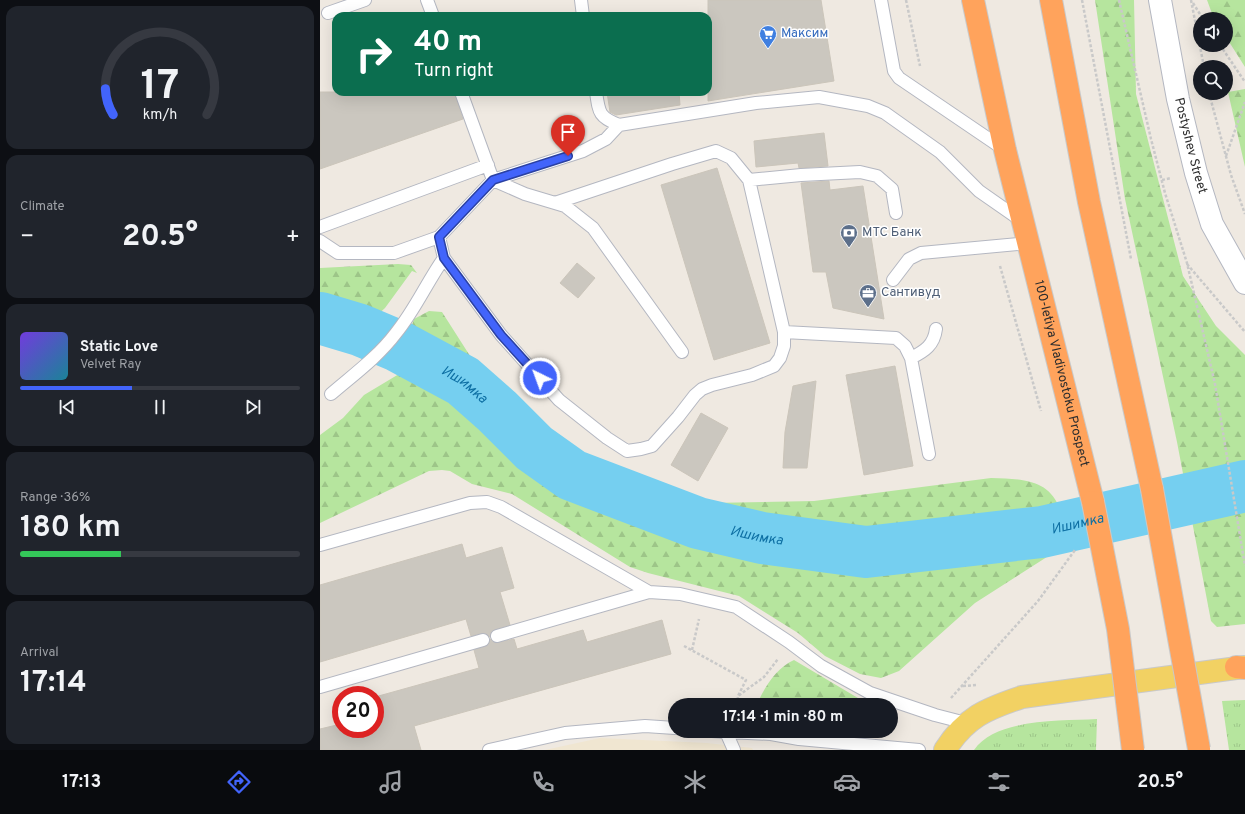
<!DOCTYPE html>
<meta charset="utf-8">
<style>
body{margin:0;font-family:Overpass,sans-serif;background:#20242c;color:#f1f3f6;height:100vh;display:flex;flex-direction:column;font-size:15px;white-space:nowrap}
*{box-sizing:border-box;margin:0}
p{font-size:13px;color:#9ea1a6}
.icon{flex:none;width:22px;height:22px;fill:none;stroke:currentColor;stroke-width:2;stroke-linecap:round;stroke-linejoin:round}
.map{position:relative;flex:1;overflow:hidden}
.details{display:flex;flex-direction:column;gap:6px;padding:6px;background:#0d0f14;width:320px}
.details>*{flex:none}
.top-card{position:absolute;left:12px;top:12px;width:380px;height:84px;border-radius:12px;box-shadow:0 4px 16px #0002;background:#0b6e4f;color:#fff;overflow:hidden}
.tools{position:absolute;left:873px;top:12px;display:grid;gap:8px}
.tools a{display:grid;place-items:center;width:40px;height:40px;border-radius:50%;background:#171b24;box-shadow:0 4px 16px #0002;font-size:20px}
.speed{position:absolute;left:12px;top:686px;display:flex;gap:8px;font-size:20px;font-weight:700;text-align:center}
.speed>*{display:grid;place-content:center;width:52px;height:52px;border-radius:50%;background:#171b24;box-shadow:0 4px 16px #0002;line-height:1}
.speed .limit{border:6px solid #d22;background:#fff;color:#111}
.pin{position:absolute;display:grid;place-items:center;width:34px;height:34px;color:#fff;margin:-41px -17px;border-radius:50% 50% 50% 0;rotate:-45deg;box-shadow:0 0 4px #0007}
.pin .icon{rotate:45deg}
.me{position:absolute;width:44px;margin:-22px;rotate:318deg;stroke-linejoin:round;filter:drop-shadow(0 0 3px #0008)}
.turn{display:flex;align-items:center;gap:14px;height:84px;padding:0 16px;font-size:18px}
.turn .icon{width:52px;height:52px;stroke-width:2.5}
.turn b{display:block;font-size:28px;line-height:34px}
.big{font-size:30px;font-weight:700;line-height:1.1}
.details .tile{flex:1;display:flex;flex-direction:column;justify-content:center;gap:6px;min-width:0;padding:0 14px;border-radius:12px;background:#20242c}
.details .dial{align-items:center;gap:0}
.dial svg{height:104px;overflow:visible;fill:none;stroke:#363941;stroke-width:7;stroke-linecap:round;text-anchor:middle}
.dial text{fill:#f1f3f6;stroke:none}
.song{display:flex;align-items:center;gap:12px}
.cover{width:48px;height:48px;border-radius:6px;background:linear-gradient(135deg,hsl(260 70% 55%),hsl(190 70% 35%))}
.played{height:4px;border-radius:2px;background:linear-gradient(90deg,#4264fb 40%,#363941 40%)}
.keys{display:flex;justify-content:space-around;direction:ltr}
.heat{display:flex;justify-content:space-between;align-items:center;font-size:22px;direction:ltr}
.charge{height:6px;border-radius:3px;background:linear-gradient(90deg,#34c759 36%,#363941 0)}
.trip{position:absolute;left:348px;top:698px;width:230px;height:40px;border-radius:20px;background:#171b24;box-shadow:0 4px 16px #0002;font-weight:700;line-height:40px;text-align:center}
.tab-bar{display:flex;height:64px;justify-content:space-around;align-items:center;background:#090b0e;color:#9ea1a6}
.tab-bar .icon{width:28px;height:28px}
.tab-bar .on{color:#4264fb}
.tab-bar b{font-size:18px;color:#f1f3f6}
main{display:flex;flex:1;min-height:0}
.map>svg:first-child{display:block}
.education{fill:#f0e6d1}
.grass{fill:url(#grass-tufts)}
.forest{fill:url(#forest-firs)}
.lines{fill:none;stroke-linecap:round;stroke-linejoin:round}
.river{stroke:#75cff0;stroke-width:52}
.building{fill:#cbc7bf;stroke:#cbc5ba}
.lane-casing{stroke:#b4b7c1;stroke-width:14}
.secondary-casing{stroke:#b4b7c1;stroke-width:24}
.primary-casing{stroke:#c9c9c9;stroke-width:24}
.highway-casing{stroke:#c9c9c9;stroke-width:24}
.path{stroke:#c9c9c9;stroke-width:2.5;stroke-dasharray:3 2;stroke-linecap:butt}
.lane{stroke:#fff;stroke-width:12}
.secondary{stroke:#fff;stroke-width:22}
.primary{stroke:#f2d163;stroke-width:22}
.highway{stroke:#ffa35c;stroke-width:22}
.highway-bridge-casing{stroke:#c9c9c9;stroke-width:24;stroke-linecap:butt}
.highway-bridge{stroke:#ffa35c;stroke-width:22}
.route-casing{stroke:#2b41a3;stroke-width:10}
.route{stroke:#4264fb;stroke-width:7}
.labels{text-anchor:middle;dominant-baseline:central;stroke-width:3;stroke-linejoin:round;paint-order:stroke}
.shop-label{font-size:13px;fill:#366cbe;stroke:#fff;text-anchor:start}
.street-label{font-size:13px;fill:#2e2e2e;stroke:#fff}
.service-label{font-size:13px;fill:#4e5e75;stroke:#fff;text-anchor:start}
.water-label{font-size:14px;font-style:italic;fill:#0d6fa3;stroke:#fff}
</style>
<main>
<section class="details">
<div class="tile dial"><svg viewBox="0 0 100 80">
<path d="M14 69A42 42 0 1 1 86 69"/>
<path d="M14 69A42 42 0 0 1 8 49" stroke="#4264fb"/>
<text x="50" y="56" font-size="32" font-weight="700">17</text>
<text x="50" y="72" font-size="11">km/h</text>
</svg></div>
<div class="tile"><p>Climate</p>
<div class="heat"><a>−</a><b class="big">20.5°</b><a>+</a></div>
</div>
<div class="tile">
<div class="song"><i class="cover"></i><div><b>Static Love</b><p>Velvet Ray</p></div></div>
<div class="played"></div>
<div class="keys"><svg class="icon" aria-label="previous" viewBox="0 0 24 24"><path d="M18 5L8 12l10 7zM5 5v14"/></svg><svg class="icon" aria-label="pause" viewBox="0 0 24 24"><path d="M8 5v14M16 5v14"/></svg><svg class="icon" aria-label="next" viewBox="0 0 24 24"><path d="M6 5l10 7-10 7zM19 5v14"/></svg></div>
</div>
<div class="tile"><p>Range · 36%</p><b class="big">180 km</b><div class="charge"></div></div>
<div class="tile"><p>Arrival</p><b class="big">17:14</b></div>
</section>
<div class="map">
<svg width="925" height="750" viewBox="0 0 925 750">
<defs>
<pattern id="grass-tufts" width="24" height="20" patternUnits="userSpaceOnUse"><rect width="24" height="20" fill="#b6e59e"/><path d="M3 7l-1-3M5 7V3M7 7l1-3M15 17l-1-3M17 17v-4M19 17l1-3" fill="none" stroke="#9dc588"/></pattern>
<pattern id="forest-firs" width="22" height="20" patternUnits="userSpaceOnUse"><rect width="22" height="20" fill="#b6e59e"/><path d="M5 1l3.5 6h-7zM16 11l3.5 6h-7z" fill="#9dc588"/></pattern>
</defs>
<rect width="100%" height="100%" fill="#efe9e1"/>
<path class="education" d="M280 738 387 743 432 748 433 750H225Z"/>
<path class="grass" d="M925 700V750H909L902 701Z
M777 719 776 750H654C676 718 741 721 777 719Z"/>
<path class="forest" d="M775 0H814L816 94 863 276 896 326 925 355V624L897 627 891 621 857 442 805 199Z
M887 0H925V67L906 37V19H894Z
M925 89V167L908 92Z
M78 264 91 265 97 273 92 271 65 308 50 322 30 323 0 331V268Z
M109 311 122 312 159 370 172 400 199 430 258 466 320 488 390 503 494 501 671 478C720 479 737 484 748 535L730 555 655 603 579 671 561 678 540 674 505 656 478 633 419 596 328 573 310 567 192 494 152 484 130 471 122 470 109 471 0 523V435L23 418 44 395 79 374 83 352 94 319Z
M474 660 543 701 544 705H437C443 689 457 667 474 660Z"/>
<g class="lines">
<path class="river" id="s1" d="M0 318 40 330 78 346 143 381 177 411 214 448 252 475 378 523 442 538 546 552 722 532 925 486"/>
</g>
<path class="building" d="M388 0H501L514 81 388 101Z
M0 92H134L143 119 0 169Z
M287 92H359L360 105 296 115 290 112Z
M504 133 508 166 479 168 478 163 436 167 434 141Z
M397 168 450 343 394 360 341 185Z
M509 181 510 190 543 186 564 319 513 308 506 272H493L481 183Z
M257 263 275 278 258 298 240 283Z
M575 366 593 466 544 475 526 375Z
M496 381 487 468H463L465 432 473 386Z
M381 413 408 428 378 481 351 465Z
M142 544 146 558 182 547 194 588 180 592 190 625 172 631 170 637 164 633 151 636 146 619 0 662V585Z
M342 620 351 654 94 726 101 750H0V729L21 724V729H55V697L159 668 154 650 168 645 170 639 176 643 194 639 197 649 263 630 267 642Z"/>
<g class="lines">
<defs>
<path id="lane" d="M107 0 113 16
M261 0 263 16
M561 0 574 71 579 78 685 150
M8 13 45 0
M141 92 173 180 205 194 245 206 273 228 362 352
M276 92C279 113 279 117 299 125L436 103 499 97 548 106 565 113 620 152 659 191 702 221
M429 180 481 175 540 172 557 176 572 189 576 213
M0 227 168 165
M119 237 124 258 181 335 239 400 287 438 307 451 321 449 332 446 358 417 375 395 382 389 392 385 432 375 454 366 460 358 464 346V332L429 180 411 158 396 151 352 164 235 203
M0 241 18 253H74L119 237 173 180 263 151 286 139 299 125
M573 280 589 259 601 253 708 243
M464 332 576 338 585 346 591 358 609 454
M591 358C605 351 614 345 616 329
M11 394C33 375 58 357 76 333 95 310 107 282 124 258
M0 545 150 503 167 502 181 507 329 592 360 594 416 607 469 642 501 666 550 693 615 715 646 723
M177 636 329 592
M0 687 163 640
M392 731 406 732 414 750
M406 732 451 734 479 739 599 750
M169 750 245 733 325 726 355 728"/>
<g id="secondary">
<path id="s2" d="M840 0 858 99 876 173 892 224 925 283"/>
</g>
<path id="primary" d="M625 750C646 717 666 709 702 697L925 667"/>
<g id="highway">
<path id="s3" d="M653 0 685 150 773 502"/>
<path d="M731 0 769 202 832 489"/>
<path d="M916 667 925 668"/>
</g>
</defs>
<use href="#lane" class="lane-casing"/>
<use href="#secondary" class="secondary-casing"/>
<use href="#primary" class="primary-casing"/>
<use href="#highway" class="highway-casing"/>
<path class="path" d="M586 0 600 66
M762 0 811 259
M799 0 831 139 845 193 867 263 895 384 925 566
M871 0 884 67
M873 3 883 19
M900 45 925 82
M889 93 911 175 925 214
M906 156 925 102
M842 180 851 178
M867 264 925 332
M680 266 721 411
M364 646 426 680 418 696
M372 650 379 619
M643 686 657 685
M631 698 718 601 755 550
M417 705 418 696 444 677 458 659"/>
<use href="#lane" class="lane"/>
<use href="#secondary" class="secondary"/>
<use href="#primary" class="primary"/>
<use href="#highway" class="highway"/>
<defs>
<path id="highway-bridge" d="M832 489 879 749
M773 502 798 629 813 750"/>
</defs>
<use href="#highway-bridge" class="highway-bridge-casing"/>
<use href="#highway-bridge" class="highway-bridge"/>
</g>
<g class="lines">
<defs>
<path id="route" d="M220 378 181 335 124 258 119 237 173 180 248 156"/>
</defs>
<use href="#route" class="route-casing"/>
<use href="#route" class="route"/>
</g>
<defs>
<symbol id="supermarket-pin" viewBox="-11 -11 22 30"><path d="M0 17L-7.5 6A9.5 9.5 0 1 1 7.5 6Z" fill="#3f7fe0" stroke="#fff"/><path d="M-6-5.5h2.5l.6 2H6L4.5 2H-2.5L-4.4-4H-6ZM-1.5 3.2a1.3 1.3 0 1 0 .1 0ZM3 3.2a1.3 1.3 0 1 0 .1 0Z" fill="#fff"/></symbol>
<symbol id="bank-pin" viewBox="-11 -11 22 30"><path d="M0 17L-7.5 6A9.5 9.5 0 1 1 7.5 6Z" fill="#5c6f8a" stroke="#fff"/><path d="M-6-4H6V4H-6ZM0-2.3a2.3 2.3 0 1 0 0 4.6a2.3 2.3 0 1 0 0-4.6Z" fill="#fff"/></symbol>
<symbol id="office-pin" viewBox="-11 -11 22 30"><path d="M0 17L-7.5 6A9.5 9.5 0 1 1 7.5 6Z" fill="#5c6f8a" stroke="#fff"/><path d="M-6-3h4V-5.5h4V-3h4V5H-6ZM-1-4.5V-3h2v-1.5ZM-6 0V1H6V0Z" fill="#fff"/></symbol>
</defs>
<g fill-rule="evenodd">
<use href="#supermarket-pin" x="438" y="24" width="20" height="27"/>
<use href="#bank-pin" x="519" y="223" width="20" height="27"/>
<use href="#office-pin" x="538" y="283" width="20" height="27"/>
</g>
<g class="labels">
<g class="shop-label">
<text x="461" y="34">Максим</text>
</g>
<g class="street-label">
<text stroke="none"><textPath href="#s2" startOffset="149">Postyshev Street</textPath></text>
<text stroke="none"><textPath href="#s3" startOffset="384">100-letiya Vladivostoku Prospect</textPath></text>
</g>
<g class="service-label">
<text x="542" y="233">МТС Банк</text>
<text x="561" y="293">Сантивуд</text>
</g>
<g class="water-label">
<text stroke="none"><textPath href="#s1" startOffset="160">Ишимка</textPath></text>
<text stroke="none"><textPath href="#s1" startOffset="820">Ишимка</textPath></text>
<text stroke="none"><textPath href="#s1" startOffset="496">Ишимка</textPath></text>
</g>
</g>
</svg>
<div class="tools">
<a><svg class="icon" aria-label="sound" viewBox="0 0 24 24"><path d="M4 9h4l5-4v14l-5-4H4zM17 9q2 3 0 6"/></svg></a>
<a><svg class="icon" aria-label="search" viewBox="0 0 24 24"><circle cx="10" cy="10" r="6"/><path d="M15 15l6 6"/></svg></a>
</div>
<div class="speed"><div class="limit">20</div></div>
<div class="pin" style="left:248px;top:156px;background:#d93025"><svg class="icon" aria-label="arrive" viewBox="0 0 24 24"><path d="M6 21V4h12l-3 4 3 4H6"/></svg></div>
<svg class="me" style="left:220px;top:378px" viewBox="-20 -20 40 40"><circle r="17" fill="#4264fb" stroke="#fff" stroke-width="3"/><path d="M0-11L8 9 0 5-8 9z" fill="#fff"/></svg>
<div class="trip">17:14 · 1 min · 80 m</div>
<div class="top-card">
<div class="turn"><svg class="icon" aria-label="right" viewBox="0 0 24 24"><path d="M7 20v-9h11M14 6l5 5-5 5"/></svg><div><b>40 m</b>Turn right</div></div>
</div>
</div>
</main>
<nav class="tab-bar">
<b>17:13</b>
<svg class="icon on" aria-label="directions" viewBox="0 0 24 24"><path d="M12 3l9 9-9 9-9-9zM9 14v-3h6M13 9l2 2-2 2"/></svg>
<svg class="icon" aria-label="music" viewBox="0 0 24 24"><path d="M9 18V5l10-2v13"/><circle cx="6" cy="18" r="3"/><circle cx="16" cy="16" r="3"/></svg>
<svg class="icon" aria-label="phone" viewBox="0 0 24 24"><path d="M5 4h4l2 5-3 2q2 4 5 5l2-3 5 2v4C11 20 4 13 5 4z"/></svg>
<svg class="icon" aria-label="climate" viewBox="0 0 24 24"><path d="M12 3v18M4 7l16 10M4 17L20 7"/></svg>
<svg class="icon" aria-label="car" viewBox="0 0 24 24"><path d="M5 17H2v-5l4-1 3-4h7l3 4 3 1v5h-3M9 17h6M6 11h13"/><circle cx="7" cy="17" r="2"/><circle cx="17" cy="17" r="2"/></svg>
<svg class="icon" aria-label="filters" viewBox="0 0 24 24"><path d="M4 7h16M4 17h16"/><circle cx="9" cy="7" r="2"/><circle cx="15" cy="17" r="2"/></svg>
<b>20.5°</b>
</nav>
